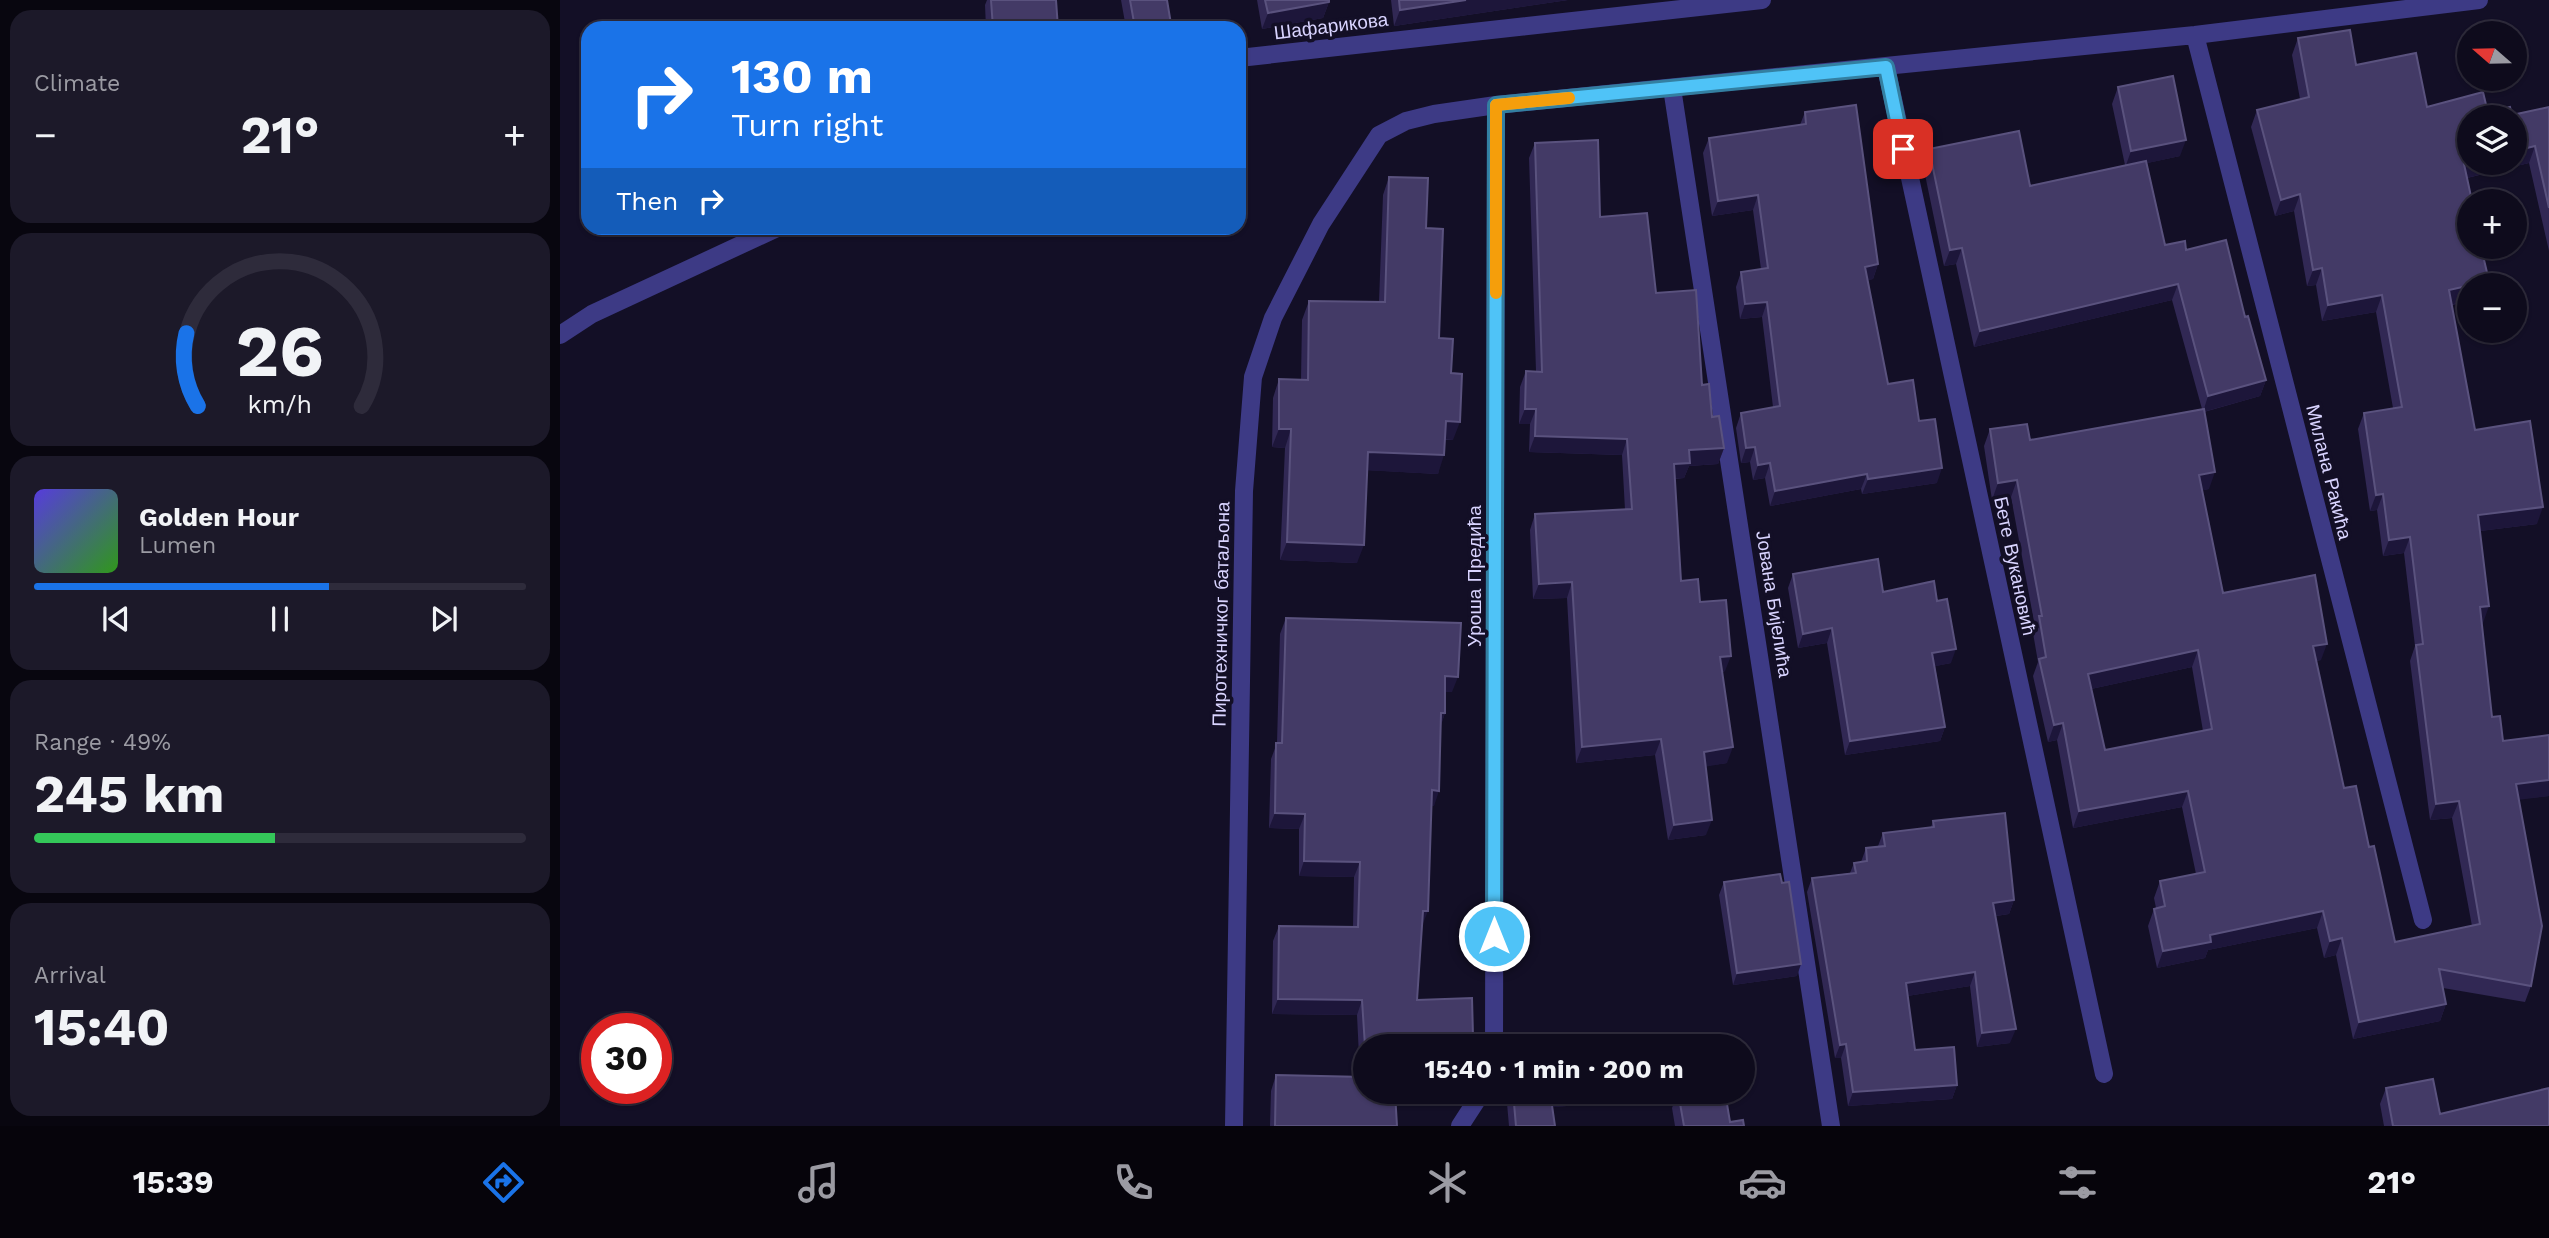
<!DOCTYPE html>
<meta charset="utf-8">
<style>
body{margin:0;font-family:"Work Sans",sans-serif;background:#1c1929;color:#f1f3f6;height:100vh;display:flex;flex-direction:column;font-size:26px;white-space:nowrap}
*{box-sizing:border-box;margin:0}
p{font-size:23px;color:#9b9ba3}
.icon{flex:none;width:38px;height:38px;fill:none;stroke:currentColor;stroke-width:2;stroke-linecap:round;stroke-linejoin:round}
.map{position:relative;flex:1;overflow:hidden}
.side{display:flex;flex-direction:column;gap:10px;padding:10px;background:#08060f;width:560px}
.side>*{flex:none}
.hud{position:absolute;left:21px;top:21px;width:665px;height:214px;border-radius:21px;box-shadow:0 2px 5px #0004,0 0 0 2px #2e2b3b;background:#1a73e8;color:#fff;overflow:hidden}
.needle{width:46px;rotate:290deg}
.fabs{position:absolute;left:1897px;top:21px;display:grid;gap:14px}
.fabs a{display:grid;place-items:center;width:70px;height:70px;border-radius:50%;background:#0e0b1c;box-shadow:0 2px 5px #0004,0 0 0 2px #2e2b3b;font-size:35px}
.speed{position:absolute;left:21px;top:1013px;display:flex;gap:14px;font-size:35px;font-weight:700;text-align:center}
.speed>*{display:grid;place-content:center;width:91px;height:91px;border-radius:50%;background:#0e0b1c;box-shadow:0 2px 5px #0004,0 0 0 2px #2e2b3b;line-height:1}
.speed .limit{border:10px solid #d22;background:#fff;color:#111}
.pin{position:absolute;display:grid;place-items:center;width:60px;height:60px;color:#fff;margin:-30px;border-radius:14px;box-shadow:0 4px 10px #0006}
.me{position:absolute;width:77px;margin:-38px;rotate:0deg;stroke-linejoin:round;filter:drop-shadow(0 0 5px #0008)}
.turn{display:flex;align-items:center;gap:24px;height:147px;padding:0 35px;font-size:32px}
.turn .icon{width:91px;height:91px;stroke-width:2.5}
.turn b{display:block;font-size:49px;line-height:60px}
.then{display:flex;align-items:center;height:66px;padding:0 35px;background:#0003;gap:14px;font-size:26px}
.big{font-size:52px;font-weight:700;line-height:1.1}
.side .tile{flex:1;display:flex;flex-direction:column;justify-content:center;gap:10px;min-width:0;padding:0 24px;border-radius:21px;background:#1c1929}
.side .dial{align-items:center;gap:0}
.dial svg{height:182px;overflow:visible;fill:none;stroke:#2e2b3b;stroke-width:7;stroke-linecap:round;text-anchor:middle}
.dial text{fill:#f1f3f6;stroke:none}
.song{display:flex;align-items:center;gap:21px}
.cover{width:84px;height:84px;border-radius:10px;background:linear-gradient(135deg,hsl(250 70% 55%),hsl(110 70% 35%))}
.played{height:7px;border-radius:4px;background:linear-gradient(90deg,#1a73e8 60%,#2e2b3b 60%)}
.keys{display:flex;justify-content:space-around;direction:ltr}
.heat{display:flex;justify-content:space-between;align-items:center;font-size:38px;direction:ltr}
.charge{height:10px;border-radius:5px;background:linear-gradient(90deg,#34c759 49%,#2e2b3b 0)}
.trip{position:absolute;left:793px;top:1034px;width:402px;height:70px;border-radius:35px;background:#0e0b1c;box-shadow:0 2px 5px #0004,0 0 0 2px #2e2b3b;font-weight:700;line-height:70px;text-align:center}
.tabs{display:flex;height:112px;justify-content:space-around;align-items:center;background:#06040b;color:#9b9ba3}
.tabs .icon{width:49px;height:49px}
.tabs .on{color:#1a73e8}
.tabs b{font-size:32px;color:#f1f3f6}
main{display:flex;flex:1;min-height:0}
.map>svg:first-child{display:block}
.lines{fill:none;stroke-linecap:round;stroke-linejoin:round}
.lane{stroke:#3d3a85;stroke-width:18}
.street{stroke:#3d3a85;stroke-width:18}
.wall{fill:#312854;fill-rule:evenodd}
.shaded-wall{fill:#1d163a}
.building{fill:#433a66;stroke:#5a527e;stroke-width:2;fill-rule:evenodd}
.route-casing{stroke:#337fa1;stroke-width:18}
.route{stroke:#4fc3f7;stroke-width:12}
.slow{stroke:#f59e0b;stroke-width:12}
.labels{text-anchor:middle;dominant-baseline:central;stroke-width:7;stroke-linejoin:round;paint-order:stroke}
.street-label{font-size:19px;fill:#d9d4ff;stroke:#130f26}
</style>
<main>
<section class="side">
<div class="tile"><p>Climate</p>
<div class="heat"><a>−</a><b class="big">21°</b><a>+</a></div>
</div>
<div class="tile dial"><svg viewBox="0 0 100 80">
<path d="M14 69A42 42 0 1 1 86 69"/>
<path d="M14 69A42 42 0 0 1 9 37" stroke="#1a73e8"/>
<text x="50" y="56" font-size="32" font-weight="700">26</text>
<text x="50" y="72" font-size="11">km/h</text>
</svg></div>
<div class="tile">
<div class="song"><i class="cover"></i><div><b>Golden Hour</b><p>Lumen</p></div></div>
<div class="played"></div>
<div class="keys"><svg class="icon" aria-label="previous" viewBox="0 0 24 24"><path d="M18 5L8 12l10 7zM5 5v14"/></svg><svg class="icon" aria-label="pause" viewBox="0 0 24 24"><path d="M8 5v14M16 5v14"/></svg><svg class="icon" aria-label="next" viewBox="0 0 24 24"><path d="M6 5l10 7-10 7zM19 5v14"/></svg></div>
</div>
<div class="tile"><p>Range · 49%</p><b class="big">245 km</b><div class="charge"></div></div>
<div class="tile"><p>Arrival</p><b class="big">15:40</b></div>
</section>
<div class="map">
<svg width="1989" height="1126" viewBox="0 0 1989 1126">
<rect width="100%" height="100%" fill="#130f26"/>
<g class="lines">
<path class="lane" d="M0 335 32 314 217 228"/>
<path class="street" d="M1635 35 1863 920
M679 58 1202 0
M1326 67 1544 1074
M1112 88 1271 1126
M934 1046 936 105
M674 1126 684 491 693 377 713 318 761 224 819 135 846 121 874 114 936 105 1635 35 1919 0
M900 1126 922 1092"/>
</g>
<path class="wall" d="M427 0H496L498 28H426L425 5Z
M561 0H607L611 24 609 28H566Z
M697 0H769V2L763 18 702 29Z
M831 0H1008L834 26Z
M1738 38 1796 65 1867 107 1952 115 1989 107V251L1969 163 1907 178 1929 281 1927 285H1909V301L1892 305 1915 430 1977 524 1920 531 1922 623 1932 717 1943 741 1989 735V796L1958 799 1971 986 1965 1002 1883 988 1886 1004 1880 1021 1793 1039 1776 955 1764 958 1757 928 1648 950 1645 958 1597 968 1588 926 1594 909 1596 908 1594 898 1600 881 1636 874 1622 807 1513 828 1497 740 1488 742 1473 676 1478 662 1473 633 1475 627 1451 497 1432 500 1424 446 1430 429 1470 440 1642 409 1612 300 1414 347 1396 264 1384 266 1363 165 1369 149 1470 186 1565 165 1552 104 1558 87 1620 156 1587 163 1605 245 1626 250 1685 317 1706 380 1700 396 1644 412 1649 489 1642 490 1663 593 1761 660 1756 661 1784 788 1809 847 1835 942 1912 926 1892 818 1870 820 1850 661 1855 646 1844 553 1823 556 1817 510 1810 511 1798 429 1804 413 1833 408 1816 312 1762 321 1756 285 1747 286 1734 211 1715 216 1691 127 1697 110 1740 99 1732 55ZM1632 667 1643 731 1545 750 1531 689Z
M1245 112 1318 264 1313 279 1307 280 1328 384 1359 421 1377 483 1302 494 1301 489 1210 506 1205 478 1193 480 1190 462 1181 463 1176 428 1181 413 1213 407 1202 317 1180 319 1176 287 1181 272 1201 269 1193 210 1152 216 1143 153 1149 138 1240 125Z
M975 143 1040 217 1096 293 1142 385 1152 417 1164 448 1158 464 1129 466 1124 478 1115 479 1121 581 1140 602 1165 671 1162 672 1167 763 1145 766 1146 835 1108 840 1095 755 1016 763 1007 598 973 599 970 530 975 514 1065 510 1062 455 969 452 970 424H959L960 387 966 371H976L969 158Z
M829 177 866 228 879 338 891 373 893 440H885L878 474 807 470 797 563 720 560 725 448 712 447 713 398 719 379 741 380 742 320 749 301 819 302 823 195Z
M1233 574 1323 592 1391 663 1375 666 1385 727 1380 741 1285 755 1267 643 1238 648 1228 588Z
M726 618 892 692H885V713L880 727 874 806H871L805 1046V1092H846L842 1104H836L837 1126H710L711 1091 716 1075 800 1077 797 1015 712 1014 713 941 719 926 793 927 794 877 739 876V829L709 828 711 759 717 743 720 634Z
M1373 821 1454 900 1449 914 1436 916 1450 1043 1417 1047 1410 986 1347 996 1355 1050 1397 1085 1392 1099 1288 1106 1281 1058H1275L1247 892 1252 878 1290 873 1294 863 1301 862 1306 848 1318 846 1323 833 1371 827Z
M1164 882 1237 976 1173 985 1159 895Z
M1826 1088 1880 1114 1989 1126H1824L1820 1104Z
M946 1092H1012L1007 1106 992 1107 995 1126H949Z
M1118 1092 1170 1122 1184 1126H1115L1112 1108Z"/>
<path class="shaded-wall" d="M906 0H1008L834 26 840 10Z
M769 2 763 18 702 29 708 13Z
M611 24 609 28H587Z
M1626 140 1620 156 1565 168 1571 151Z
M1975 146 1969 163 1898 180 1904 164 1955 163V151Z
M1740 194 1734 211 1715 216 1721 200Z
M1198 195 1193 210 1152 216 1158 201Z
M1402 248 1396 264 1384 266 1390 250Z
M1318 264 1313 279 1299 282 1305 267Z
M1762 268 1756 285 1747 286 1753 270Z
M1929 281 1927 285H1910Z
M1618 284 1612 300 1414 347 1420 331Z
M1909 285V301L1883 306 1889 290Z
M1822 295 1816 312 1762 321 1768 305Z
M1207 302 1202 317 1180 319 1185 304Z
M1706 380 1700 396 1643 412 1648 396Z
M965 409H976L970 424H959Z
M886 421 900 422 893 440 880 439Z
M719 429H731L725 448 712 447Z
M975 436 1067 439 1062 455 969 452Z
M1195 447 1190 462 1181 463 1186 448Z
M1164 448 1158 464 1129 466 1124 478 1109 479 1114 464 1129 450Z
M808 452 884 455 878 474 801 470Z
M1210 463 1205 478 1193 480 1198 465Z
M1382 468 1377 483 1302 494 1308 479Z
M1655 472 1649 489 1633 492 1639 475Z
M1307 474 1301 489 1210 506 1215 491Z
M1457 480 1451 497 1432 500 1438 483Z
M1823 494 1817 510 1810 511 1816 495Z
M1983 507 1977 524 1912 532 1918 515Z
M1850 537 1844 553 1823 556 1829 540Z
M727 542 804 545 797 563 720 560Z
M1012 582 1007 598 973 599 979 584Z
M1929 606 1923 623 1914 624 1920 607Z
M1272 628 1267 643 1238 648 1243 634Z
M1767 644 1761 660 1747 663 1753 646Z
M1396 649 1391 663 1367 668 1372 653Z
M1638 650 1632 667 1522 691 1528 674Z
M1171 656 1165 671 1154 672 1160 657Z
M885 676 898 677 892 692H880Z
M881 713H885L880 729Z
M1503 723 1497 740 1488 742 1494 725Z
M1385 727 1380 741 1285 755 1290 741Z
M1101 739 1095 755 1016 763 1022 747Z
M1173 747 1167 763 1138 768 1144 752Z
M1989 780V796L1949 801 1956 784Z
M872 790 879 791 874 806H866Z
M1628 791 1622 807 1513 828 1519 811Z
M1899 801 1892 818 1870 820 1876 804Z
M715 813 745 814 739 829 709 828Z
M1152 820 1146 835 1108 840 1114 825Z
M744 861 800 862 794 877 739 876Z
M1454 900 1449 914 1428 917 1433 903Z
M863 911H868L862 926Z
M1763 911 1757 928 1648 950 1645 958 1597 968 1603 951 1650 935Z
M1782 938 1776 955 1764 958 1770 941Z
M1241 964 1237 976 1173 985 1177 973Z
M1415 972 1410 986 1341 997 1346 983Z
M718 999 802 1000 797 1015 712 1014Z
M1886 1004 1880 1021 1793 1039 1799 1022Z
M1456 1029 1450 1043 1417 1047 1422 1033Z
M913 1036 909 1046H842L844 1039Z
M1286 1044 1281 1058H1275L1280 1045Z
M1397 1085 1392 1099 1288 1106 1293 1092Z
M834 1092H846L842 1104 829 1105Z
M990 1092H1012L1007 1106 984 1108Z"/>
<path class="building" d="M431 0H496L498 28H433Z
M570 0H607L611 24 587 28H575Z
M705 0H769V2L708 13Z
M839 0H906L840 10Z
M1790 30 1796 65 1856 53 1867 107 1923 92 1928 113 1950 107 1952 115 1989 107V208L1975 146 1955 151V117H1909V162L1904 164 1912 201H1909V247H1921L1929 281 1889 290 1915 430 1970 421 1983 507 1918 515 1929 606 1920 607 1932 717 1940 716 1943 741 1989 735V780L1956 784 1982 926 1971 986 1879 969 1886 1004 1799 1022 1782 938 1770 941 1763 911 1650 935 1651 942 1603 951 1594 909 1605 906 1600 881 1645 872 1628 791 1519 811 1503 723 1494 725 1479 659 1486 657 1479 616H1482L1457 480 1438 483 1430 429 1467 424 1470 440 1644 409 1655 472 1639 475 1663 593 1755 575 1767 644 1753 646 1784 788 1796 786 1809 847 1814 846 1835 942 1920 924 1899 801 1876 804 1856 645 1863 644 1850 537 1829 540 1823 494 1816 495 1804 413 1842 407 1822 295 1768 305 1762 268 1753 270 1740 194 1721 200 1697 110 1749 97 1738 38ZM1638 650 1652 729 1545 750 1528 674Z
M1613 76 1626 140 1571 151 1558 87Z
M1296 105 1318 264 1305 267 1328 384 1353 380 1359 421 1375 419 1382 468 1308 479 1307 474 1215 491 1210 463 1198 465 1195 447 1186 448 1181 413 1220 406 1207 302 1185 304 1181 272 1208 268 1198 195 1158 201 1149 138 1246 124 1245 112Z
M1459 131 1470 186 1586 161 1605 245 1625 241 1626 250 1666 240 1685 317 1688 316 1706 380 1648 396 1618 284 1420 331 1402 248 1390 250 1369 149Z
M1038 140 1040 217 1087 213 1096 293 1136 290 1142 385 1149 384 1152 417 1159 416 1164 448 1129 450 1130 463 1114 464 1121 581 1138 579 1140 602 1166 600 1171 656 1160 657 1173 747 1144 752 1152 820 1114 825 1101 739 1022 747 1012 582 979 584 975 514 1072 509 1067 439 975 436 976 409H965L966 371 982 372 975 143Z
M829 177 868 178 866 228 883 229 879 338 893 339 891 373 902 374 900 422 886 421 884 455 808 452 804 545 727 542 731 429H719V379L748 380 749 301 825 302Z
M1318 559 1323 592 1374 581 1377 601 1387 599 1396 649 1372 653 1385 727 1290 741 1272 628 1243 634 1233 574Z
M726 618 901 623 898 677 885 676V713H881L879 791 872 790 868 911H863L857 1000 912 998 913 1036 844 1039 845 1046H805L802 1000 718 999 719 926 798 927 800 862 744 861 745 814 715 813 716 743H722Z
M1445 813 1454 900 1433 903 1456 1029 1422 1033 1415 972 1346 983 1355 1050 1394 1047 1397 1085 1293 1092 1286 1044 1280 1045 1252 878 1296 873 1294 863 1307 861 1306 848 1325 846 1323 833 1374 827 1373 821Z
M1220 874 1222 883 1229 882 1241 964 1177 973 1164 882Z
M716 1075 805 1077V1092H835L837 1126H715Z
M1873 1079 1880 1114 1989 1088V1126H1833L1826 1088Z
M953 1092H991H990L995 1126H956Z
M1118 1092H1165L1170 1122 1183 1120 1184 1126H1124Z"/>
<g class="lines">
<defs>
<path id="route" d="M934 936 936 105 1326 67 1343 149"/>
</defs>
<use href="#route" class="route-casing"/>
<use href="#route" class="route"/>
<path class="slow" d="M936 293V105L1009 98"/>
</g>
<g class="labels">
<g class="street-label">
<text transform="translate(771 26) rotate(-7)">Шафарикова</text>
<text transform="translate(1769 472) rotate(76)">Милана Ракића</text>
<text transform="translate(1455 566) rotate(78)">Бете Вукановић</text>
<text transform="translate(914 576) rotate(-90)">Уроша Предића</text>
<text transform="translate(1214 604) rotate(81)">Јована Бијелића</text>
<text transform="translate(661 614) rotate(-89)">Пиротехничког батаљона</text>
</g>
</g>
</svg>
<div class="fabs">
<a><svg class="needle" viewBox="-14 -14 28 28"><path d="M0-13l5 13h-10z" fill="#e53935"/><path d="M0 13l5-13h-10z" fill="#9b9ba3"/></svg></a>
<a><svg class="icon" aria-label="layers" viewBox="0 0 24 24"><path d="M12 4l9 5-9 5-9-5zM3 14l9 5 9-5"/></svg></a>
<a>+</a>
<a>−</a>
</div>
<div class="speed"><div class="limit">30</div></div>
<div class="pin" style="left:1343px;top:149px;background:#d93025"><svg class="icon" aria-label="arrive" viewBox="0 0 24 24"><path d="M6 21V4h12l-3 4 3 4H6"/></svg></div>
<svg class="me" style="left:934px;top:936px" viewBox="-20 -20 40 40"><circle r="17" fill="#4fc3f7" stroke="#fff" stroke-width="3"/><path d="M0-11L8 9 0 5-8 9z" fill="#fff"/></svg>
<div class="trip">15:40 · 1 min · 200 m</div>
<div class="hud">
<div class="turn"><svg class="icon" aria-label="right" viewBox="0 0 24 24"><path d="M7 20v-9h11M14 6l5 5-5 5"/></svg><div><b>130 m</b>Turn right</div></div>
<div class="then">Then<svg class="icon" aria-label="right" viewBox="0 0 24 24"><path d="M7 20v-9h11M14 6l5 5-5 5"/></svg></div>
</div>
</div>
</main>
<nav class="tabs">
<b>15:39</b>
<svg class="icon on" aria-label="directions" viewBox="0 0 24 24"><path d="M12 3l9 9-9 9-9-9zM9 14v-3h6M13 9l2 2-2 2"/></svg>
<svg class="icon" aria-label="music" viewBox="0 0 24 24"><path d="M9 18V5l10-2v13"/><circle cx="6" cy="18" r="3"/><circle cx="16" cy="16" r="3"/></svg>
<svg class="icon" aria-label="phone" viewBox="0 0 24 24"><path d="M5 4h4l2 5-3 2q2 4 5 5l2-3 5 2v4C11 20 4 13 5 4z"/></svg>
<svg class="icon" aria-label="climate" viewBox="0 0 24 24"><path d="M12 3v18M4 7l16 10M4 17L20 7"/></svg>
<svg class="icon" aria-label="car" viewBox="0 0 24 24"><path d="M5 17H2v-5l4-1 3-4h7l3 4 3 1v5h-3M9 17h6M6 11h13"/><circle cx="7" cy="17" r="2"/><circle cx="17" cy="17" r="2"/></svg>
<svg class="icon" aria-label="filters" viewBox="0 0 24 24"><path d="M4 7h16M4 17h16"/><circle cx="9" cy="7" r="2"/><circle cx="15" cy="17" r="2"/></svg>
<b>21°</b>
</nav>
